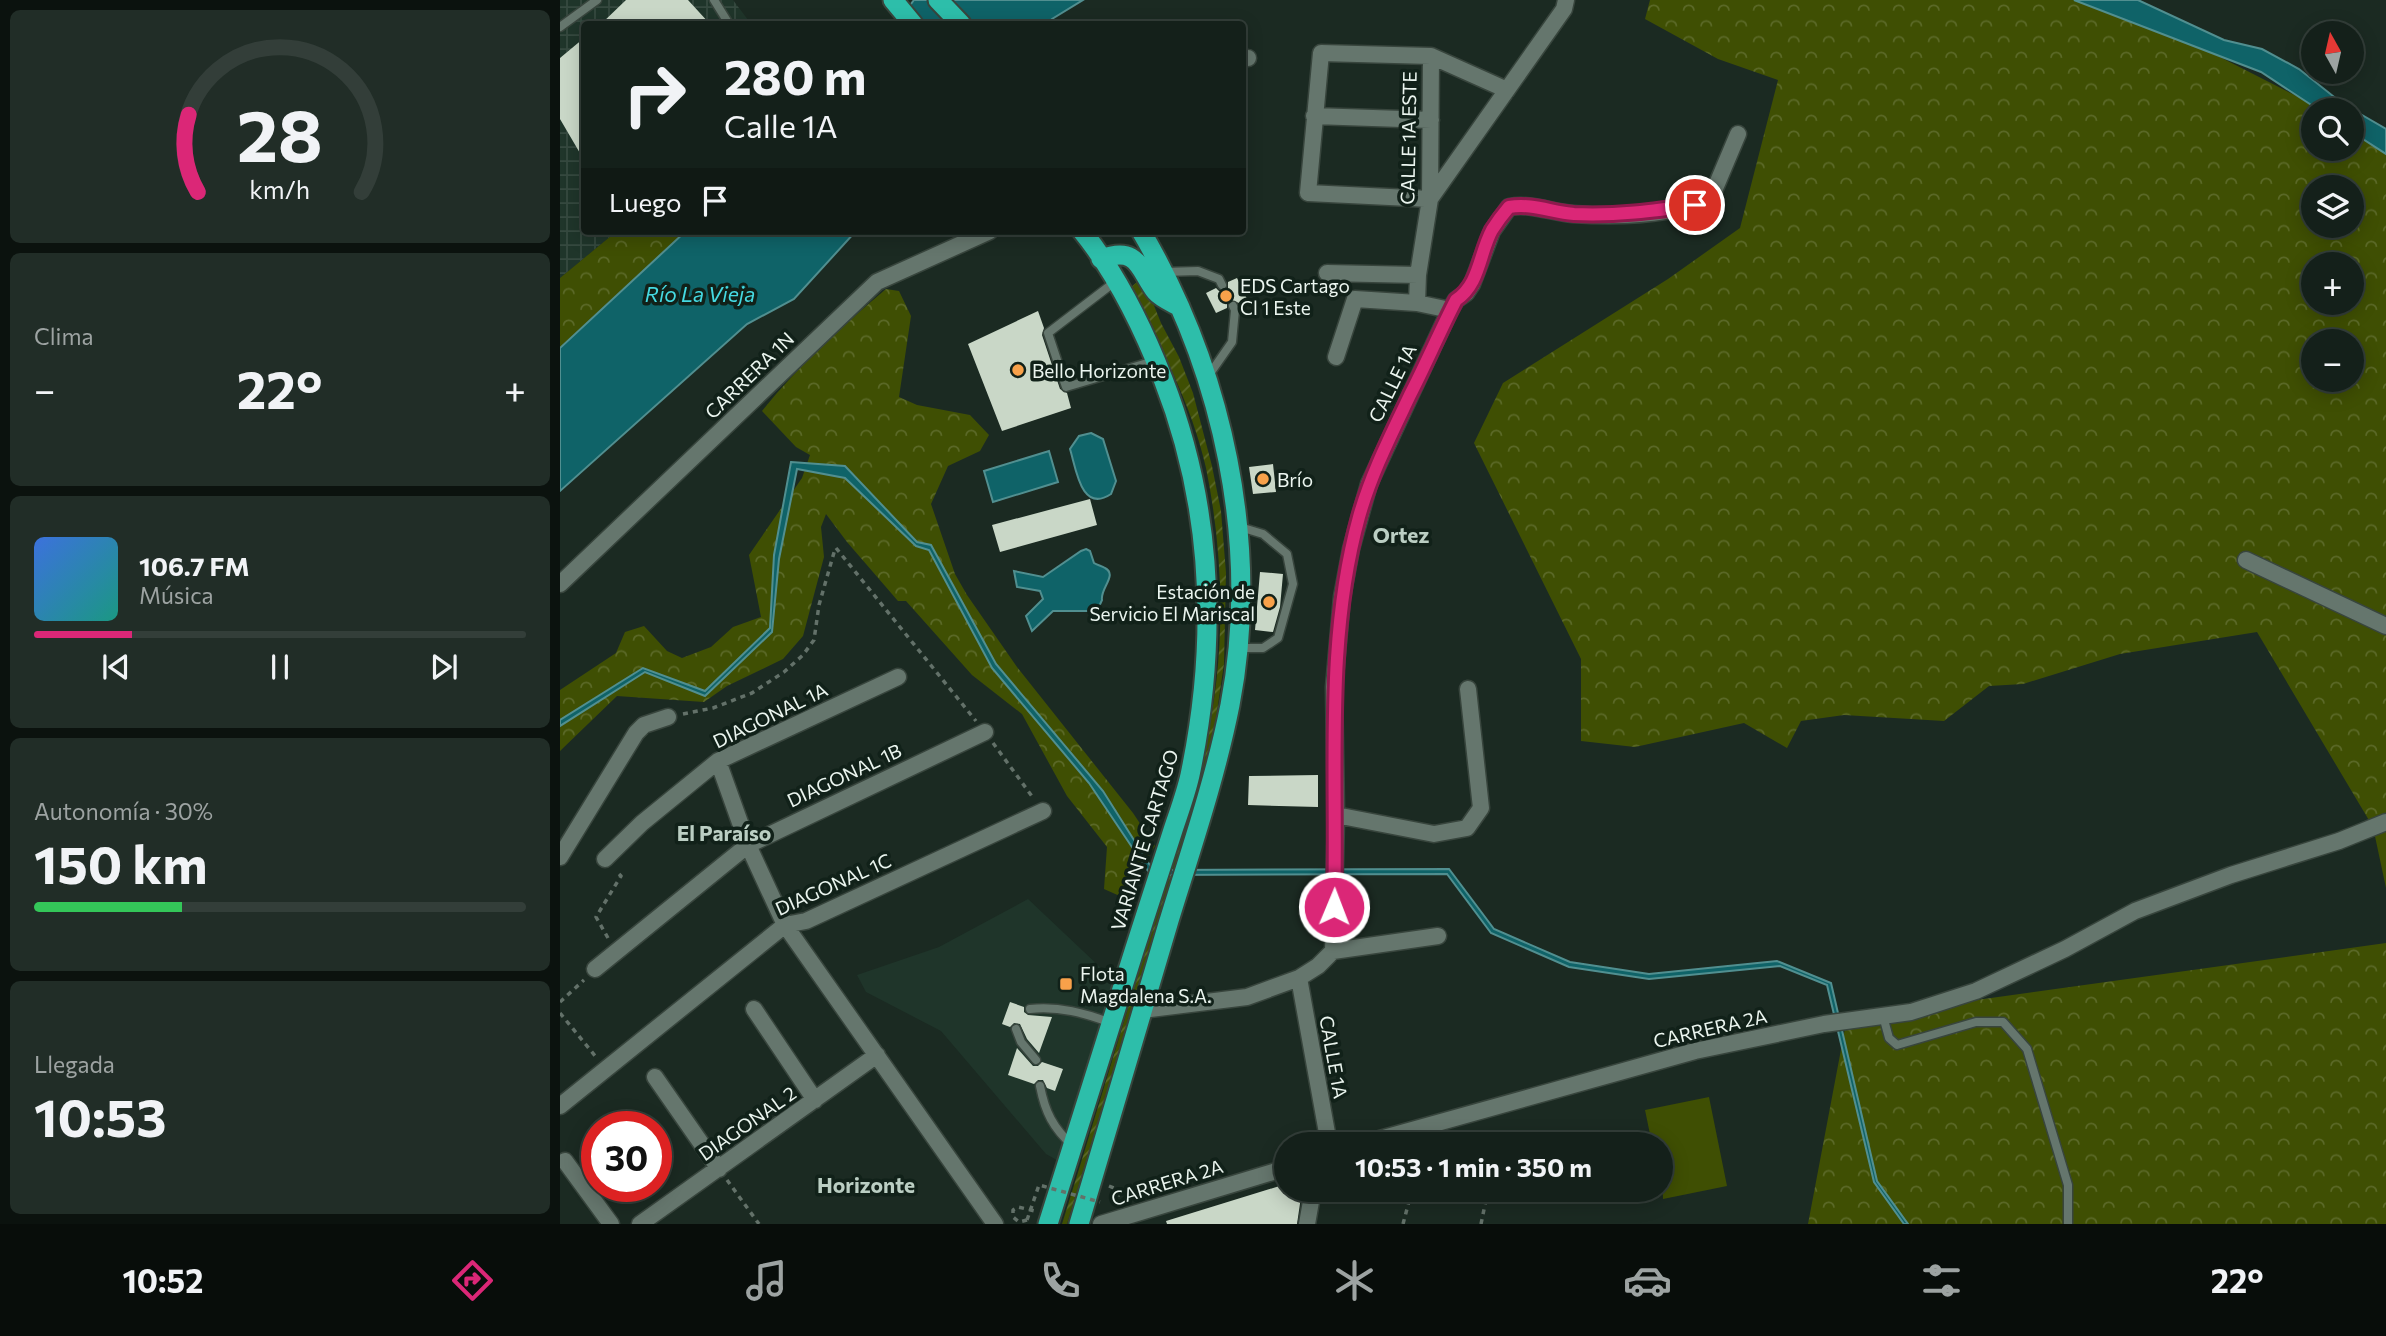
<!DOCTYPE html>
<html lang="es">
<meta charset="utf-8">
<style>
body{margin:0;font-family:Commissioner,sans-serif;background:#212d27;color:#f1f3f6;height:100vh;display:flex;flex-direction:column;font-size:26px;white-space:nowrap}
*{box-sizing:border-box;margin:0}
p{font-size:23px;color:#9da3a2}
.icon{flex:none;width:38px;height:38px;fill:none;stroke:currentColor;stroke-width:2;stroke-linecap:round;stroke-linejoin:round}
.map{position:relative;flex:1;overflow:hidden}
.sheet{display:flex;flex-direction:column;gap:10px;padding:10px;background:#0b120e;width:560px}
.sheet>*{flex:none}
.top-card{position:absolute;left:21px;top:21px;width:665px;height:214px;border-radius:7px;box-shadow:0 4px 18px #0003,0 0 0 2px #333e39;background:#14201a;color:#f1f3f6;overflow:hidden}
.needle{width:46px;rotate:352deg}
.fabs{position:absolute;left:1741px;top:21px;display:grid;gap:14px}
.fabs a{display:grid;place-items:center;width:63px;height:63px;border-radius:50%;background:#14201a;box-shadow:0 4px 18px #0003,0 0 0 2px #333e39;font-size:35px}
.speed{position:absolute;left:21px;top:1111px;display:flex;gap:14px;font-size:35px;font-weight:700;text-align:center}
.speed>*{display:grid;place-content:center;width:91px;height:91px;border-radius:50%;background:#14201a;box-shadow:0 4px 18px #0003,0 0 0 2px #333e39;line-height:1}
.speed .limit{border:10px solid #d22;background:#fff;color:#111}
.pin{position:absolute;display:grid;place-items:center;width:60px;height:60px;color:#fff;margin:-30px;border:4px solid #fff;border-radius:50%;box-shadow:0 2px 7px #0007}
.me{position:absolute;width:77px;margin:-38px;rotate:1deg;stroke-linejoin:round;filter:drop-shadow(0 0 5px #0008)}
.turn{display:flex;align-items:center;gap:24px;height:147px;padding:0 28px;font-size:32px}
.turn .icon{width:91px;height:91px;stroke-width:2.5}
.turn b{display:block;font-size:49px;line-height:60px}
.then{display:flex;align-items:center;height:66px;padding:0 28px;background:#0003;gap:14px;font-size:26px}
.big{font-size:52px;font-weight:700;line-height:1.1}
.sheet .widget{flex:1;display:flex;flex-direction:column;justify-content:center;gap:10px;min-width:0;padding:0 24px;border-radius:10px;background:#212d27}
.sheet .dial{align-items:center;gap:0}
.dial svg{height:182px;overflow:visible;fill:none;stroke:#333e39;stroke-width:7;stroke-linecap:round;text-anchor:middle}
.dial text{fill:#f1f3f6;stroke:none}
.song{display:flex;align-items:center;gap:21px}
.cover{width:84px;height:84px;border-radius:10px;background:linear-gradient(135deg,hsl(220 70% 55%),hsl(170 70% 35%))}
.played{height:7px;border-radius:4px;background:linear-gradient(90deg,#db2777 20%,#333e39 20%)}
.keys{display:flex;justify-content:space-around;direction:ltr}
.heat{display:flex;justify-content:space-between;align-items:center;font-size:38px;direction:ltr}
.charge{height:10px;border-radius:5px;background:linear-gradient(90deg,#34c759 30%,#333e39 0)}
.trip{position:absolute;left:714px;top:1132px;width:399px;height:70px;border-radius:35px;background:#14201a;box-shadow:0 4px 18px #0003,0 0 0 2px #333e39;font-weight:700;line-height:70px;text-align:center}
.menu{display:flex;height:112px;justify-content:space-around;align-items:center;background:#080d0a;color:#9da3a2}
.menu .icon{width:49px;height:49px}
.menu .on{color:#db2777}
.menu b{font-size:32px;color:#f1f3f6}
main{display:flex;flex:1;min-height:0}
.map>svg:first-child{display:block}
.built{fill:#1f352a}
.industrial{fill:url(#industrial-grid)}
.green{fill:#3f4f03}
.forest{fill:url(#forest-crowns);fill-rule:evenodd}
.garden{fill:url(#garden-furrows)}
.water{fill:#0f6368;stroke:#518f90;stroke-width:2}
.building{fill:#c9d7c7}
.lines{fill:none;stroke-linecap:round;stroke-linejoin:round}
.service-casing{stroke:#38453d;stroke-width:11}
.minor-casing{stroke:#38453d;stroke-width:19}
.trunk-casing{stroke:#38453d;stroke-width:23}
.path{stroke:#637169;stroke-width:3.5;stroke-dasharray:5 5;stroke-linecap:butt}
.service{stroke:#65766d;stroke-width:8}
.minor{stroke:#65766d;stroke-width:16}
.trunk{stroke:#2dbeaa;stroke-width:19}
.path-bridge{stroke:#637169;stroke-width:3.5;stroke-dasharray:5 5;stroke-linecap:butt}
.route-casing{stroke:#8e194d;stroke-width:18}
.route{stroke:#db2777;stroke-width:12}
.poi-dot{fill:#f8a14a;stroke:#112119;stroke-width:2.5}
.labels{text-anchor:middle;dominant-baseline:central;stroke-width:7;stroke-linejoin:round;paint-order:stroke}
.street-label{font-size:19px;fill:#ebf5ef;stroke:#112119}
.poi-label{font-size:19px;fill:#ebf5ef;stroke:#112119;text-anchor:start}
.water-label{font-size:21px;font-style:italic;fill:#45dae2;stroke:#112119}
.neighbourhood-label{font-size:21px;font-weight:bold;fill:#bbcec3;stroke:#112119}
</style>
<main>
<section class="sheet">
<div class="widget dial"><svg viewBox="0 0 100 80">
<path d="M14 69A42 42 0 1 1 86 69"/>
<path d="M14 69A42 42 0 0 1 10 35" stroke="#db2777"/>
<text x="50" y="56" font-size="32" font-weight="700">28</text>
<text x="50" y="72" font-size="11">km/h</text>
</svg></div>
<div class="widget"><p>Clima</p>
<div class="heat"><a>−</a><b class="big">22°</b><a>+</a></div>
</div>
<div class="widget">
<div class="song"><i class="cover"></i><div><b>106.7 FM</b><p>Música</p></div></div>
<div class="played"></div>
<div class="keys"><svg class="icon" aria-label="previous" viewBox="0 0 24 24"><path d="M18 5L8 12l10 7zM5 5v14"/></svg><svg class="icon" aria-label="pause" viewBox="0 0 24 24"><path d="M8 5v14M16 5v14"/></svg><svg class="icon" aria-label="next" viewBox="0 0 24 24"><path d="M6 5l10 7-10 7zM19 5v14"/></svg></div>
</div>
<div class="widget"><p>Autonomía · 30%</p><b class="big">150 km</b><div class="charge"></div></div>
<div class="widget"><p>Llegada</p><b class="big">10:53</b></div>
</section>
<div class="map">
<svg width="1826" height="1224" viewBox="0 0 1826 1224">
<defs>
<pattern id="industrial-grid" width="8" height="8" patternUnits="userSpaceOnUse" patternTransform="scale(1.75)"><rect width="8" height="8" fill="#1f352a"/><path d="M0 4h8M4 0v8" fill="none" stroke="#35493f"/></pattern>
<pattern id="forest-crowns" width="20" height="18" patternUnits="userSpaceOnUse" patternTransform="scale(1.75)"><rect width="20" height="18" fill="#3f4f03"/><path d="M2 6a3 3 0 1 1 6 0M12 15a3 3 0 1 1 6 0" fill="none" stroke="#5b6928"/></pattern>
<pattern id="garden-furrows" width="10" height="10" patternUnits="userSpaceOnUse" patternTransform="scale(1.75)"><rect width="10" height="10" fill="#3f4f03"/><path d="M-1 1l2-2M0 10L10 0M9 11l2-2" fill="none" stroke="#5b6928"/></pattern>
</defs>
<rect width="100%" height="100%" fill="#1b2a22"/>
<path class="built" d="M468 899 560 986 502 1163 486 1154 381 1031 306 992 297 975 379 947Z"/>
<path class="industrial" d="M0 0H173L191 24H24V231H57L0 278Z"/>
<path class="green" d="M1826 821V888L1813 827Z
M1149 1097 1167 1186 1103 1199 1101 1144H1092L1085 1110Z"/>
<path class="forest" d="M1090 0H1548L1764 110H1754V149H1792V124L1826 142V821L1813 827 1697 632 1560 654 1463 684 1429 686 1384 721 1284 715 1241 721 1227 748 1184 723 1075 747 1021 741V659L914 443 943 383 1108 279 1180 228 1218 80 1158 59 1085 19ZM1754 187H1792V226H1754ZM1754 264H1792V303H1754ZM1754 341H1792V380H1754Z
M57 231H126L0 348V278Z
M326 289 339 291 351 316 339 397 357 405 410 415 429 435 420 451 388 466 371 504 395 574 407 595 457 667 573 813 595 846 572 882 571 901 544 889 547 847 507 796 462 714 412 675 346 601H338L287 542 266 514 261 527 264 557 243 636 223 659 167 686 144 702 57 696 0 751V690L56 653 65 632 84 626 107 651 122 658 151 647 173 627 201 617 189 555 242 478 250 455 236 447 202 411C239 365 281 327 326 289Z
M1826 943V1224H1248L1287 1018Z"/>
<path class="garden" d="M577 282 585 283 601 323 619 357 633 393 652 466 661 511 666 573 664 664 655 725 636 799 507 1224H502C533 1124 563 1025 593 925 610 868 631 811 644 752 666 660 665 561 646 468 632 405 600 345 570 288Z"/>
<path class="water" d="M354 0H523L492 19 487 24H336Z
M1514 0H1578L1664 40 1702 49 1739 69 1783 104 1826 129V154L1792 132V110H1759L1701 72Z
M126 231H296L234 299 187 324 0 491V348Z
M531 433 543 439 556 481 551 494C521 514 516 468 510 449L519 436Z
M489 451 498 482 433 502 424 471Z
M231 462 285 466 357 542 371 545 436 664 543 791 591 867 602 870 889 869 934 929 1010 962 1089 974 1217 961 1271 983 1317 1181 1348 1224H1344L1314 1182 1267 985 1220 966 1089 979 1009 967 931 933 887 874 599 875 588 871 529 783 432 668 369 550 356 546 285 478 237 469 219 559 212 632 145 696 85 672 0 726V720L83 668 145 691 210 628 214 555Z
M526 549 530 551 534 563C537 565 542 566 545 568 558 575 540 588 542 600L537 611H493L472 631 466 616 483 599 480 591 457 587 454 571 483 577 521 551Z"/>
<path class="building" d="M66 0H128L150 24H41Z
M24 38V160L0 119V58Z
M677 278 687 299 679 303 671 300 667 303V308L656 313 646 293 656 288 659 291H664L668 288V282Z
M478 311 484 328 482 335 500 389 507 393 511 408 442 431 408 344Z
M713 464 716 492 693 494 689 467Z
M530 499 537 525 440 552 432 525Z
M700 572 723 574 720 607 713 632 695 630Z
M758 775V807L688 805 689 776Z
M450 1002 464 1007V1012L468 1015 492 1017 479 1053 467 1039 460 1024 454 1023 450 1027 442 1024Z
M457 1048 473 1066H478L482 1062 503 1069 495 1091 487 1088 483 1080H478L474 1084 448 1075Z
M726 1184V1190H742L737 1224H607L606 1221Z"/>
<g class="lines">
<defs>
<path id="service" d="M154 0 169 24
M0 27 37 0
M604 272 638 271 659 279 662 285
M556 281 488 333 506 387 594 361
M649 375 672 342 675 310 673 306
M677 648H703L718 638 733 584 727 554 703 534 680 527
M470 1009C499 1006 525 1013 551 1023
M1323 1016 1329 1038 1337 1045 1416 1022H1443L1467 1049 1508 1185V1224
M456 1029 461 1042 476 1060
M480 1086C485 1112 493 1128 513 1146"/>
<path id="minor" d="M682 58H688
M947 90 871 56 761 53 748 193 870 199 1004 9 1006 0
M754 116 871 120
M767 273 858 275
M857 303 858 275 870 199 871 56
M776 357 795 299 857 303 890 310
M1686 560 1826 626
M0 584 317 282 430 231
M158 761 188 845 225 925 435 1224
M776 815 874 834 907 828 921 808 908 689
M0 857 76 733 84 725 108 717
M45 859 82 823 158 761 338 677
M773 951 776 815 774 687 782 597 791 549 809 484 890 310 896 300 906 293 912 284 932 231 949 207C971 203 990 212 1013 214 1057 217 1110 216 1151 198L1178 134
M35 969 188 845 425 732
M739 978 769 1144
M194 1009 255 1100
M582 1010 687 997 739 978 758 966 773 951 878 936
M95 1077 159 1169
M0 1106 225 925 246 921 483 811
M802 1144 1135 1051 1264 1024 1351 1012 1416 991 1505 949 1575 911 1671 875 1779 841 1826 822
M5 1161 51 1224
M80 1224 317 1055
M541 1224 726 1168
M747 1224 753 1190"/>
<path id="trunk" d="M333 0 353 24
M378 0 401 24
M541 259C579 245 579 270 596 292 601 298 613 303 620 307
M488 1224C517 1133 545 1042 574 951 587 911 600 871 613 830 619 812 626 793 630 775 658 641 653 507 603 379 583 328 557 274 522 231
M519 1224C548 1124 578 1024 608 924 630 852 655 780 670 705 701 544 663 371 581 231"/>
</defs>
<use href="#service" class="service-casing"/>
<use href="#minor" class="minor-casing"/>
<use href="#trunk" class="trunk-casing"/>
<path class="path" d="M276 548 416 721
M123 714 153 708 192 693 224 672 243 655 254 640 259 605 275 549
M433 743 474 799
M48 938 36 917 61 876 56 871
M0 1002 24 980
M0 1013 36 1057
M167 1180 199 1224
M549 1186 556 1189 558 1196 554 1203
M467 1220 459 1222 453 1217V1210L458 1207 475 1211
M843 1224 852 1190
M921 1224 928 1190"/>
<use href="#service" class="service"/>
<use href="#minor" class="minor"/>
<use href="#trunk" class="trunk"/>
<path class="path-bridge" d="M467 1220 479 1185 540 1202"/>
</g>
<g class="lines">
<defs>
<path id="route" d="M774 907C778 777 764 644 799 517 811 474 831 435 850 395 866 364 880 331 896 300 920 284 919 254 932 230 937 222 943 214 949 207 972 203 991 212 1014 214 1055 216 1094 211 1135 205"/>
</defs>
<use href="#route" class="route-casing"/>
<use href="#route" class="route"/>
</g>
<g class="poi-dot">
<circle cx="666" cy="296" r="7"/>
<circle cx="458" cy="370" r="7"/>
<circle cx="703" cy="479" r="7"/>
<circle cx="709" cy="602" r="7"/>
<rect x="499" y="977" width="14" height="14" rx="3.5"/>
</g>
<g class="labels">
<g class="street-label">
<text transform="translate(848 138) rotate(-89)">CALLE 1A ESTE</text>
<text transform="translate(189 375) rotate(-44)">CARRERA 1N</text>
<text transform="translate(832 383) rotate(-64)">CALLE 1A</text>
<text transform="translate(210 715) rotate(-26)">DIAGONAL 1A</text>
<text transform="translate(284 775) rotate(-25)">DIAGONAL 1B</text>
<text transform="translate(584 840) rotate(-73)">VARIANTE CARTAGO</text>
<text transform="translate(273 884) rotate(-24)">DIAGONAL 1C</text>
<text transform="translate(1150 1028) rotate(-13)">CARRERA 2A</text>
<text transform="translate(774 1057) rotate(80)">CALLE 1A</text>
<text transform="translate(187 1123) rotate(-35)">DIAGONAL 2</text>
<text transform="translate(607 1182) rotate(-17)">CARRERA 2A</text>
</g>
<g class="poi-label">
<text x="680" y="285">EDS Cartago<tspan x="680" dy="22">Cl 1 Este</tspan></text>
<text x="472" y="370">Bello Horizonte</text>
<text x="717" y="479">Brío</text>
<text x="695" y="591" text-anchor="end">Estación de<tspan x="695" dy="22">Servicio El Mariscal</tspan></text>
<text x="520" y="973">Flota<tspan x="520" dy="22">Magdalena S.A.</tspan></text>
</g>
<g class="water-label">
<text x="140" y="293">Río La Vieja</text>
</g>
<g class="neighbourhood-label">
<text x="841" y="534">Ortez</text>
<text x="164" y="832">El Paraíso</text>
<text x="306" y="1184">Horizonte</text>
</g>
</g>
</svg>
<div class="fabs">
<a><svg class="needle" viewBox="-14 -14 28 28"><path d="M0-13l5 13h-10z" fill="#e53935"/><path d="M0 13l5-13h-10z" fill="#9da3a2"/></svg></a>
<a><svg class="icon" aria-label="search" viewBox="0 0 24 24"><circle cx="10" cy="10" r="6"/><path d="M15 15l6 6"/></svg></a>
<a><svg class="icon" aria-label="layers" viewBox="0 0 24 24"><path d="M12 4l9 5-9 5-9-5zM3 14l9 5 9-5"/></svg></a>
<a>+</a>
<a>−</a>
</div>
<div class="speed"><div class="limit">30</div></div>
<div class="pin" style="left:1135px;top:205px;background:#d93025"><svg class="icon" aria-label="arrive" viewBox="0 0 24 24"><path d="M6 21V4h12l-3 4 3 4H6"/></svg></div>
<svg class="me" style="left:774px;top:907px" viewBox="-20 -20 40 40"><circle r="17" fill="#db2777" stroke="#fff" stroke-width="3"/><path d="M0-11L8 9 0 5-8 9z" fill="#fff"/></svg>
<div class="trip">10:53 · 1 min · 350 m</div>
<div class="top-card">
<div class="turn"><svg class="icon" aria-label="right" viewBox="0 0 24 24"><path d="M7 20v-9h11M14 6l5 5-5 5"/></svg><div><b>280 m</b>Calle 1A</div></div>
<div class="then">Luego<svg class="icon" aria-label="arrive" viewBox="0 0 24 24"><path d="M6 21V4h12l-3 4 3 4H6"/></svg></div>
</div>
</div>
</main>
<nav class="menu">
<b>10:52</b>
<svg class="icon on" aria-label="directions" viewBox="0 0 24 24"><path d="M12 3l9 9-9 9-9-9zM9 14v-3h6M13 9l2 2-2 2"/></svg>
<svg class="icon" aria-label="music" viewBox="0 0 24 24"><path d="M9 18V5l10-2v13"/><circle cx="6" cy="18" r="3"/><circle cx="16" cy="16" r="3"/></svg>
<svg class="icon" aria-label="phone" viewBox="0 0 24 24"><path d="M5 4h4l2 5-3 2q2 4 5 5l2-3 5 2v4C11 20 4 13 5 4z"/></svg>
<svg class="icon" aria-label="climate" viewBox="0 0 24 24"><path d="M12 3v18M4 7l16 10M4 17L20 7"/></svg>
<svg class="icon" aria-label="car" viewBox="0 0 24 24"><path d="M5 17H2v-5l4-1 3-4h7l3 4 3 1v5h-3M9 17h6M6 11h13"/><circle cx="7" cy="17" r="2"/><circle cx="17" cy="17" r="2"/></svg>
<svg class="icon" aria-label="filters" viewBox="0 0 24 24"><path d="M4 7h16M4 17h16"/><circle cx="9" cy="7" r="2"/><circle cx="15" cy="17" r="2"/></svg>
<b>22°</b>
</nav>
